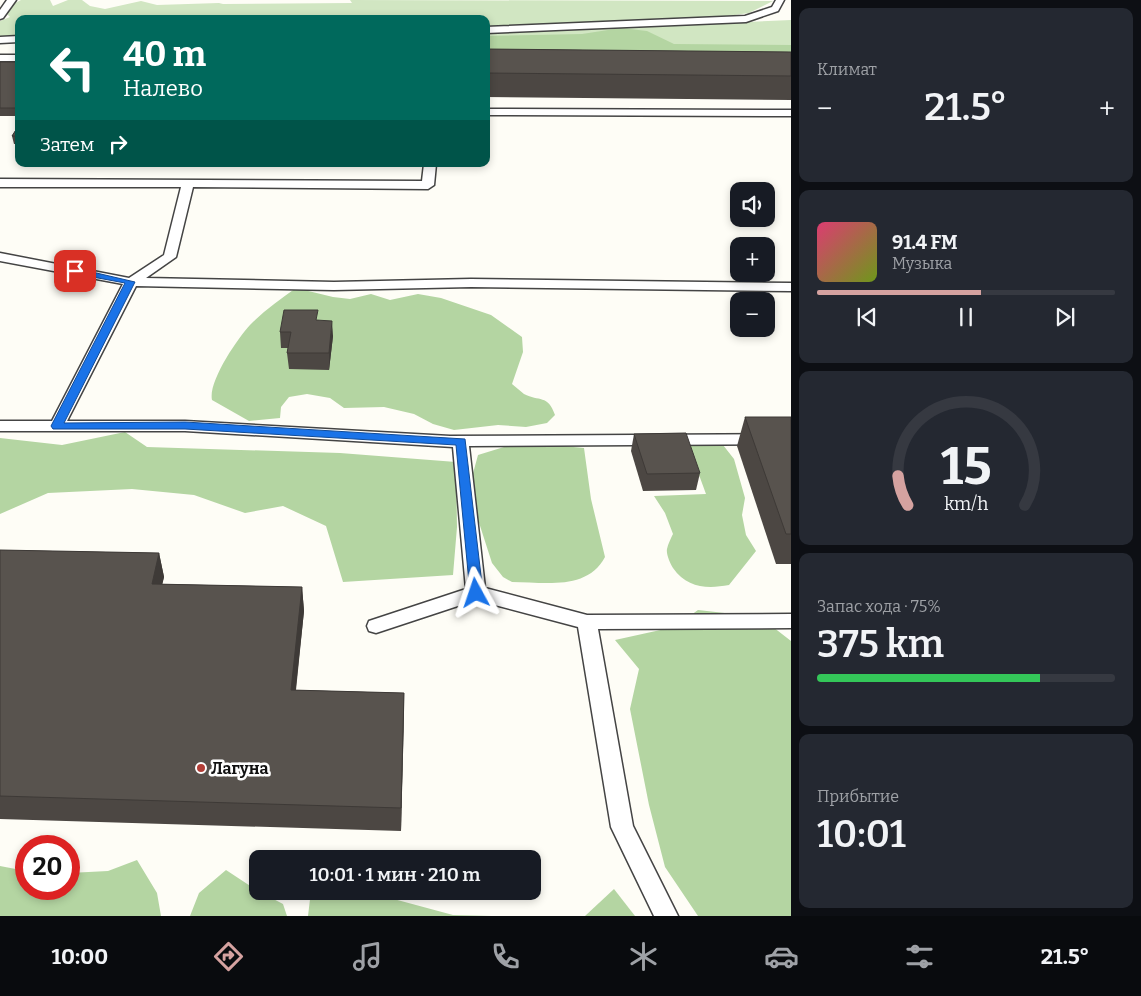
<!DOCTYPE html>
<html lang="ru">
<head>
<meta charset="utf-8">
<style>
  :root { --surface:#171b24; --page:#242831; --text:#f1f3f6; --muted:#9ea1a6; --line:#363941; --accent:#d5a2a0 }
  body { margin:0; font-family:Bitter,serif; background:var(--page); color:var(--text); height:100vh; display:flex; flex-direction:column; font-size:19px; white-space:nowrap }
  * { box-sizing:border-box; margin:0 }
  p { font-size:16px; color:var(--muted) }
  .icon { flex:none; width:28px; height:28px; fill:none; stroke:currentColor; stroke-width:2; stroke-linecap:round; stroke-linejoin:round }
  .map { position:relative; flex:1; overflow:hidden }
  .sheet { display:flex; flex-direction:column; gap:8px; padding:8px; background:#0d0f14; width:350px }
  .sheet>* { flex:none }
  .top-card { position:absolute; left:15px; top:15px; width:475px; height:152px; border-radius:10px; box-shadow:0 2px 8px #0003; background:#00695c; color:#fff; overflow:hidden }
  .controls { position:absolute; left:730px; top:182px; display:grid; gap:10px }
  .controls a { display:grid; place-items:center; width:45px; height:45px; border-radius:10px; background:var(--surface); box-shadow:0 2px 8px #0003; font-size:25px }
  .speed { position:absolute; left:15px; top:835px; display:flex; gap:10px; font-size:25px; font-weight:700; text-align:center }
  .speed>* { display:grid; place-content:center; width:65px; height:65px; border-radius:50%; background:var(--surface); box-shadow:0 2px 8px #0003; line-height:1 }
  .speed .limit { border:8px solid #d22; background:#fff; color:#111 }
  .pin { position:absolute; display:grid; place-items:center; width:42px; height:42px; color:#fff; margin:-21px; border-radius:10px; box-shadow:0 2px 8px #0006 }
  .me { position:absolute; width:55px; margin:-28px; rotate:355deg; stroke-linejoin:round; filter:drop-shadow(0 0 4px #0008) }
  .turn { display:flex; align-items:center; gap:18px; height:105px; padding:0 25px; font-size:22px }
  .turn .icon { width:65px; height:65px; stroke-width:2.5 }
  .turn b { display:block; font-size:35px; line-height:42px }
  .then { display:flex; align-items:center; height:48px; padding:0 25px; background:#0003; gap:10px; font-size:19px }
  .big { font-size:38px; font-weight:600; line-height:1.1 }
  .sheet .card { flex:1; display:flex; flex-direction:column; justify-content:center; gap:8px; min-width:0; padding:0 18px; border-radius:10px; background:var(--page) }
  .sheet .dial { align-items:center; gap:0 }
  .dial svg { height:130px; overflow:visible; fill:none; stroke:var(--line); stroke-width:7; stroke-linecap:round; text-anchor:middle }
  .dial text { fill:var(--text); stroke:none }
  .song { display:flex; align-items:center; gap:15px }
  .cover { width:60px; height:60px; border-radius:8px; background:linear-gradient(135deg,hsl(340 70% 55%),hsl(80 70% 35%)) }
  .played { height:5px; border-radius:2px; background:linear-gradient(90deg,var(--accent) 55%,var(--line) 55%) }
  .keys { display:flex; justify-content:space-around; direction:ltr }
  .heat { display:flex; justify-content:space-between; align-items:center; font-size:28px; direction:ltr }
  .charge { height:8px; border-radius:4px; background:linear-gradient(90deg,#34c759 75%,var(--line) 0) }
  .trip { position:absolute; left:249px; top:850px; width:292px; height:50px; border-radius:10px; background:var(--surface); box-shadow:0 2px 8px #0003; font-weight:600; line-height:50px; text-align:center }
  .menu { display:flex; height:80px; justify-content:space-around; align-items:center; background:#090b0e; color:var(--muted) }
  .menu .icon { width:35px; height:35px }
  .menu .on { color:var(--accent) }
  .menu b { font-size:22px; color:var(--text) }
  main { display:flex; flex:1; min-height:0 }
  .map>svg:first-child { display:block }
</style>
</head>
<body>
<main>
<div class="map">
<svg width="791" height="916" viewBox="0 0 791 916">
  <rect width="100%" height="100%" fill="#fefdf6"/>
  <!-- green -->
  <g fill="#d1e6c2">
    <path d="M21 0H50L53 6 68 0H82L90 6 105 9 141 1 157 5 219 3 223 4 352 3 350 0 773 1 749 13 712 18 486 28V19H19V36L0 37V21L10 17 5 12 9 6Z"/>
    <path d="M791 20V52H627L591 49 486 51V33Z"/>
  </g>
  <!-- forest -->
  <g fill="#b4d5a2">
    <path d="M621 28 647 31 674 44 791 45V52L486 51V36L582 34Z"/>
    <path d="M296 288 333 297 350 299 371 294 390 300 418 294 441 298 491 315 522 337 523 352 512 384C516 387 520 391 524 394 539 402 548 394 555 415L547 423 526 427 498 425 454 430 433 424 414 414 384 407 344 408 330 398 307 394 289 397 281 407 280 418 249 421 212 400C208 382 237 339 250 325 264 311 280 299 296 288Z"/>
    <path d="M125 432 147 447 340 453 456 462 457 527 453 575 343 582 326 526 283 506 245 513 194 495 132 489 48 493 0 514V438L62 445Z"/>
    <path d="M538 435H551L562 442 563 446 584 448 591 499 605 557C587 591 544 582 512 582L503 577 492 563 473 504 472 477 478 455 504 447 527 444Z"/>
    <path d="M705 439 723 445 734 459 745 498 742 515 746 535 756 551 729 585C707 589 687 588 673 568 670 563 666 554 667 549 668 544 671 538 673 534L665 513 654 496 706 494 688 445Z"/>
    <path d="M698 610 760 617 791 641V916H698L665 867 649 805 630 709 639 669 615 640 674 627Z"/>
    <path d="M137 860 157 893 161 916H0V866L26 871V889H69V873L108 871Z"/>
    <path d="M226 870 258 891 283 904 287 916H190L199 893Z"/>
    <path d="M614 889 635 916H585Z"/>
    <path d="M311 891H390V898L453 915 492 916H308Z"/>
  </g>
  <g fill="none" stroke-linecap="round" stroke-linejoin="round">
    <!-- service casing -->
    <g stroke="#444" stroke-width="3">
      <g id="service">
        <path d="M7 0H16L3 18 0 19V10Z"/>
        <path d="M776 0H784L778 11 746 22 486 33V27L745 16 772 7Z"/>
        <path d="M19 36V42L0 43V37Z"/>
        <rect x="0" y="55" width="19" height="6"/>
        <path d="M486 109 791 110V116L486 115Z"/>
        <path d="M424 164H436L434 185 428 189 193 187 176 257 146 278 334 282 471 279 791 283V291L471 287 334 290 136 286 67 421H185L450 436 791 434V444L469 446 485 588 587 615 791 614V628L598 629 633 826 678 916H654L611 827 578 627 476 600 376 633 369 631 367 626 369 621 466 589 453 447 185 431H0V421H52L123 284 0 261V253L129 278 164 255 181 187H0V179L422 181Z"/>
      </g>
    </g>
    <!-- service -->
    <use href="#service" fill="#fff" fill-rule="evenodd"/>
  </g>
  <!-- wall -->
  <g fill="#4c4743">
    <path d="M486 49 791 52V100L486 97Z"/>
    <rect x="0" y="62" width="19" height="54"/>
    <path d="M19 125V144H14L12 136Z"/>
    <path d="M318 320 333 336 329 370 289 369 287 353 288 348H281L280 332Z"/>
    <path d="M745 417H791V564H776L737 446Z"/>
    <path d="M634 434 700 473 696 490 643 491 631 451Z"/>
    <path d="M0 550 159 553 164 577 162 584 302 587 304 611 296 690 404 693 401 831 0 819Z"/>
  </g>
  <!-- shaded-wall -->
  <g fill="#3e3a37">
    <path d="M332 321 333 336 329 370V353Z"/>
    <path d="M159 553 164 577 157 608 152 584Z"/>
    <path d="M302 587 304 611 293 714 291 690Z"/>
    <path d="M404 693V717L401 831V808Z"/>
  </g>
  <!-- building -->
  <g fill="#58534e" stroke="#3e3a37">
    <path d="M486 49 791 52V76L486 73Z"/>
    <rect x="0" y="62" width="19" height="46"/>
    <path d="M19 125V136H12Z"/>
    <path d="M284 310H318L316 320 332 321 329 353H287L291 332H280Z"/>
    <path d="M745 417H791V534H786Z"/>
    <path d="M686 433 700 473 647 474 634 434Z"/>
    <path d="M0 550 159 553 152 584 302 587 291 690 404 693 401 808 0 796Z"/>
  </g>
  <!-- route -->
  <path fill="#1a73e8" stroke="#114b97" d="M75 268 135 282 64 423 185 422 465 439 483 593 481 596H472L470 593 456 445 185 429H53L51 426 125 283 71 273V269Z"/>
  <!-- markers -->
  <circle fill="#b23e37" stroke="#fff" stroke-width="2" cx="201" cy="768" r="5"/>
  <g text-anchor="middle" dominant-baseline="central" stroke-width="5" stroke-linejoin="round" paint-order="stroke">
    <!-- near-poi labels -->
    <g font-size="16" font-weight="bold" fill="#111" stroke="#fff" text-anchor="start">
      <text x="211" y="768">Лагуна</text>
    </g>
  </g>
</svg>
<div class="controls">
<a><svg class="icon" aria-label="sound" viewBox="0 0 24 24"><path d="M4 9h4l5-4v14l-5-4H4zM17 9q2 3 0 6"/></svg></a>
<a>+</a>
<a>−</a>
</div>
<div class="speed"><div class="limit">20</div></div>
<div class="pin" style="left:75px;top:271px;background:#d93025"><svg class="icon" aria-label="arrive" viewBox="0 0 24 24"><path d="M6 21V4h12l-3 4 3 4H6"/></svg></div>
<svg class="me" style="left:476px;top:593px" viewBox="-20 -20 40 40"><path d="M0-17L14 15 0 8-14 15z" fill="#1a73e8" stroke="#fff" stroke-width="4"/></svg>
<div class="trip">10:01 · 1 мин · 210 m</div>
<div class="top-card">
<div class="turn"><svg class="icon" aria-label="left" viewBox="0 0 24 24"><path d="M17 20v-9H6M10 6l-5 5 5 5"/></svg><div><b>40 m</b>Налево</div></div>
<div class="then">Затем<svg class="icon" aria-label="right" viewBox="0 0 24 24"><path d="M7 20v-9h11M14 6l5 5-5 5"/></svg></div>
</div>
</div>
<section class="sheet">
<div class="card"><p>Климат</p>
<div class="heat"><a>−</a><b class="big">21.5°</b><a>+</a></div>
</div>
<div class="card">
<div class="song"><i class="cover"></i><div><b>91.4 FM</b><p>Музыка</p></div></div>
<div class="played"></div>
<div class="keys"><svg class="icon" aria-label="previous" viewBox="0 0 24 24"><path d="M18 5L8 12l10 7zM5 5v14"/></svg><svg class="icon" aria-label="pause" viewBox="0 0 24 24"><path d="M8 5v14M16 5v14"/></svg><svg class="icon" aria-label="next" viewBox="0 0 24 24"><path d="M6 5l10 7-10 7zM19 5v14"/></svg></div>
</div>
<div class="card dial"><svg viewBox="0 0 100 80">
<path d="M14 69A42 42 0 1 1 86 69"/>
<path d="M14 69A42 42 0 0 1 8 51" stroke="#d5a2a0"/>
<text x="50" y="56" font-size="32" font-weight="700">15</text>
<text x="50" y="72" font-size="11">km/h</text>
</svg></div>
<div class="card"><p>Запас хода · 75%</p><b class="big">375 km</b><div class="charge"></div></div>
<div class="card"><p>Прибытие</p><b class="big">10:01</b></div>
</section>
</main>
<nav class="menu">
<b>10:00</b>
<svg class="icon on" aria-label="directions" viewBox="0 0 24 24"><path d="M12 3l9 9-9 9-9-9zM9 14v-3h6M13 9l2 2-2 2"/></svg>
<svg class="icon" aria-label="music" viewBox="0 0 24 24"><path d="M9 18V5l10-2v13"/><circle cx="6" cy="18" r="3"/><circle cx="16" cy="16" r="3"/></svg>
<svg class="icon" aria-label="phone" viewBox="0 0 24 24"><path d="M5 4h4l2 5-3 2q2 4 5 5l2-3 5 2v4C11 20 4 13 5 4z"/></svg>
<svg class="icon" aria-label="climate" viewBox="0 0 24 24"><path d="M12 3v18M4 7l16 10M4 17L20 7"/></svg>
<svg class="icon" aria-label="car" viewBox="0 0 24 24"><path d="M5 17H2v-5l4-1 3-4h7l3 4 3 1v5h-3M9 17h6M6 11h13"/><circle cx="7" cy="17" r="2"/><circle cx="17" cy="17" r="2"/></svg>
<svg class="icon" aria-label="filters" viewBox="0 0 24 24"><path d="M4 7h16M4 17h16"/><circle cx="9" cy="7" r="2"/><circle cx="15" cy="17" r="2"/></svg>
<b>21.5°</b>
</nav>
</body>
</html>
